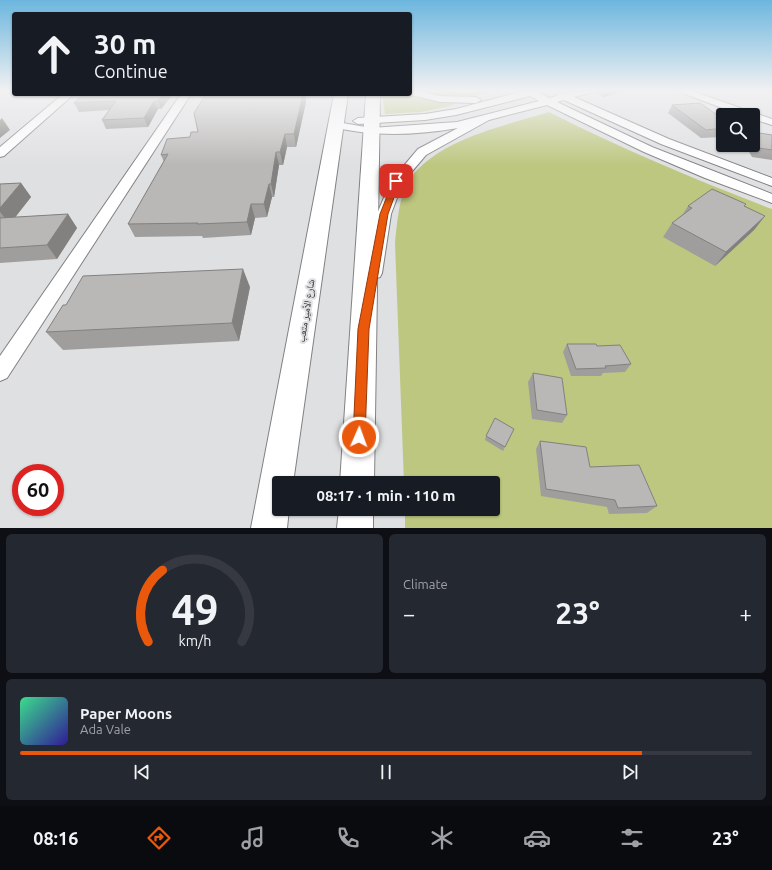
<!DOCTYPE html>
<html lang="en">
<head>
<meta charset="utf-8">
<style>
  :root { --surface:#171b24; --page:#242831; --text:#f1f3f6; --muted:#9ea1a6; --line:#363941; --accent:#ea580c }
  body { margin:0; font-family:Ubuntu,"Noto Naskh Arabic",sans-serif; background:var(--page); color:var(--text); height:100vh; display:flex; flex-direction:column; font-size:15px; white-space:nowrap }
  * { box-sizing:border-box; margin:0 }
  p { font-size:13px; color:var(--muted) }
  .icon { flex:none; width:22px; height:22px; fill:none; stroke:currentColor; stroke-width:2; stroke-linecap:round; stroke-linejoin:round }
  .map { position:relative; height:528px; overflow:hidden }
  .side { display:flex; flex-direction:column; gap:6px; padding:6px; background:#0d0f14; flex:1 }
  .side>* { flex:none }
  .hud { position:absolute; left:12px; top:12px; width:400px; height:84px; border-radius:4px; box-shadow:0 1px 3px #0004; background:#171b24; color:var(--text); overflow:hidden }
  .controls { position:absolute; left:716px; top:108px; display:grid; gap:8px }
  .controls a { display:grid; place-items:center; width:44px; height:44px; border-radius:4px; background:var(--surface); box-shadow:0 1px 3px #0004; font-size:20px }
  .speed { position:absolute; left:12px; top:464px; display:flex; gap:8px; font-size:20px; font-weight:700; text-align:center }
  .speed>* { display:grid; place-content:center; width:52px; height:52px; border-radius:50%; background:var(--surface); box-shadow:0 1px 3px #0004; line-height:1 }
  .speed .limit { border:6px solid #d22; background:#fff; color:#111 }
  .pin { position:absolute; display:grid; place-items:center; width:34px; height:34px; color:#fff; margin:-17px; border-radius:8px; box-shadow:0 2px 6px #0006 }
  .me { position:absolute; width:44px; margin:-22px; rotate:2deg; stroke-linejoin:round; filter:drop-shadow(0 0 3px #0008) }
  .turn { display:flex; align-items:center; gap:14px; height:84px; padding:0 16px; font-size:18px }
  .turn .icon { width:52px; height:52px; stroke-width:2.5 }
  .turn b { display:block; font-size:28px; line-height:34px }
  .big { font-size:30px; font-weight:700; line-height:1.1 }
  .side .tile { flex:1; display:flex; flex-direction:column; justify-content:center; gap:6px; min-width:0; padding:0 14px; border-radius:6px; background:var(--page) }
  .side .dial { align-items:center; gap:0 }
  .dial svg { height:104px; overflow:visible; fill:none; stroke:var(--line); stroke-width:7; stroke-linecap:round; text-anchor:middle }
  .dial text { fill:var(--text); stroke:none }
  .song { display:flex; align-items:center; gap:12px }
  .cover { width:48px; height:48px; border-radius:6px; background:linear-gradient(135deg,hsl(150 70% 55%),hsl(250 70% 35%)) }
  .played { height:4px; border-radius:2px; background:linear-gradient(90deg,var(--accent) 85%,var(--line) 85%) }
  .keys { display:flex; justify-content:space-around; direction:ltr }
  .heat { display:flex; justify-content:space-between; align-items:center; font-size:22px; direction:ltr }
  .side .tiles { flex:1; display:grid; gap:6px; grid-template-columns:1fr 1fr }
  .tile:last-child { grid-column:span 2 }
  .trip { position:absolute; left:272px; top:476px; width:228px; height:40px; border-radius:4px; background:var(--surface); box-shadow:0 1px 3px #0004; font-weight:700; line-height:40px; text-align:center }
  .tabs { display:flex; height:64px; justify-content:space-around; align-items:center; background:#090b0e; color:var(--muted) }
  .tabs .icon { width:28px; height:28px }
  .tabs .current { color:var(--accent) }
  .tabs b { font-size:18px; color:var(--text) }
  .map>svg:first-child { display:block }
</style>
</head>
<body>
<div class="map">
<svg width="772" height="528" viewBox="0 0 772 528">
  <rect width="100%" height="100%" fill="#dfe0e2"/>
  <!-- green -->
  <g fill="#bdc77f">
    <path d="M410 91H495L468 97 450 106 421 112 385 114 382 94H410Z"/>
    <path d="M549 112C622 149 696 180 772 209V528H405V509H493V483H404L395 243C397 225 399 195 409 180 437 139 504 126 549 112Z"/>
  </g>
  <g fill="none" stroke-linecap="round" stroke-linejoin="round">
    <!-- street casing -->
    <g stroke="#808183" stroke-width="2">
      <g id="street">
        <path d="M410 91H420L440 96 476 97 481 100 476 103 440 102 407 94H410Z"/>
        <path d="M523 91H542L540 93 549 98 557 96 558 93C561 92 564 93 568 93 576 92 583 91 592 91L590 93 574 97 669 139 772 178V186L661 144 564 100 557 102 652 147 772 194V203L705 178 644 152 547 105 489 120 426 155 403 182 391 214 382 273 380 277 374 279 368 277 366 273 377 214 391 181 418 149 458 128C418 135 373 137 333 127L332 125 333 123 337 122 371 128 457 122 539 101 530 96 456 115 425 120 358 124 353 121 358 118 425 114 456 109Z"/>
        <path d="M677 91H692L772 119V125L753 119V115H741Z"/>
        <path d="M63 94H74L4 156 0 157V147Z"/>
        <path d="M181 94H191L7 378 0 381V356Z"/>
      </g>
    </g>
    <!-- primary casing -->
    <g stroke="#808183" stroke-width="2">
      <g id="primary">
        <path d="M334 94H348L293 483H279V509H289L287 528H251Z"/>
        <path d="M366 94H380L374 483H340Z"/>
        <path d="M339 509H373V528H337Z"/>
      </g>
    </g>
    <!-- street -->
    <use href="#street" fill="#fff" fill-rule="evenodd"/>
    <!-- primary -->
    <use href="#primary" fill="#fff" fill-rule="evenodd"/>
  </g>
  <!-- wall -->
  <g fill="#a09e9d">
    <path d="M593 91H623L604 97Z"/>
    <path d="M173 94 161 109H158L148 127 106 129 102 120 109 110 79 112 74 103Z"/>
    <path d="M206 94H305L306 102 296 147H287L283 165H279L274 197H272L267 217 255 218 251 235 203 238 202 236 135 237 128 224 164 162 161 155 198 132Z"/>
    <path d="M672 105 723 119V137L701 138 668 113Z"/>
    <path d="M753 132 772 135V160L752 157 745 145H753Z"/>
    <path d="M21 183 31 197 15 217 68 214 77 228 57 259 0 263V184Z"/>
    <path d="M746 204 744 207 765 216 754 230 715 266 663 237 672 223 683 214 688 206Z"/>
    <path d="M250 287 239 341 63 350 46 332Z"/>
    <path d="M567 344 597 346 631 364 625 372 603 373 601 376H571L563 352Z"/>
    <path d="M533 373 567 415 562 423 532 419 528 382Z"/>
    <path d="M514 429 503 451 485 440 486 436Z"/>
    <path d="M540 441 590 467 657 506 647 513 609 514 607 507 541 496 536 449Z"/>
  </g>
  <!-- shaded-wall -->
  <g fill="#82817f">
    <path d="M606 91H623L604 97Z"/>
    <path d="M163 94H173L161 109 158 101Z"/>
    <path d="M303 94H305L306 102 296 147 294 134Z"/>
    <path d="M154 101 158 109 148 127 144 118Z"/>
    <path d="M2 118 10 130 0 138V120Z"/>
    <path d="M285 134 287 147 283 165 280 152Z"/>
    <path d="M276 152 279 165 274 197 271 184Z"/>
    <path d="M21 183 31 197 10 224 0 212V208Z"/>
    <path d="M269 184 272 197 267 217 264 204Z"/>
    <path d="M251 204 255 218 251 235 247 222Z"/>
    <path d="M68 214 77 228 57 259 47 245Z"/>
    <path d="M765 216 754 230 715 266 726 252Z"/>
    <path d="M243 269 250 287 239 341 232 323Z"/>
  </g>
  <!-- building -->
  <g fill="#bab8b6" stroke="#82817f">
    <path d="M83 94H163L158 101H154L144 118 102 120 116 101 74 103Z"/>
    <path d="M206 94H303L294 134H285L280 152H276L271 184H269L264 204H251L247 222 197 224 198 223 128 224 168 154 161 155 167 139 190 137 191 132H198L194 113Z"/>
    <path d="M700 103 723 119V128L706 130 672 105Z"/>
    <path d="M753 132 772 135V150L759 148 753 139Z"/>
    <path d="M21 183 0 208V184Z"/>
    <path d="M712 189 746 204 744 206 765 216 726 252 672 223 692 208 688 206Z"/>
    <path d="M68 214 47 245 0 248V218Z"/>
    <path d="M243 269 232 323 46 332 63 305H66L83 276Z"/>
    <path d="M567 344H596L597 346 620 345 631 364 605 366 606 368 576 369Z"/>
    <path d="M533 373 562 378 567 415 537 410Z"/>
    <path d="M495 418 514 429 505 447 486 436Z"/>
    <path d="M540 441 586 447 590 467 639 465 657 506 618 508 615 500 546 489Z"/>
  </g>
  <!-- sky -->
  <linearGradient id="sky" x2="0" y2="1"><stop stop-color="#6cb6de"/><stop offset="0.55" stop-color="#f1f1f2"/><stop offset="1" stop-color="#f1f1f2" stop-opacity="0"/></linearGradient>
  <rect width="772" height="165" fill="url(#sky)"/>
  <!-- route -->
  <path fill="#ea580c" stroke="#983908" d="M396 179 400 181 388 214 369 329 365 437 364 441 359 443 354 441 353 437 358 329 380 214 393 181Z"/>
  <g text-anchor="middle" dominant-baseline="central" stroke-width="4" stroke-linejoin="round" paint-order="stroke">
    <!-- street labels -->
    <g font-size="10" fill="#2e2e2f" stroke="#dfe0e2">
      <text transform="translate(306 311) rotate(-81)">شارع الأمير متعب</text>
    </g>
  </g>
</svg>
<div class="controls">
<a><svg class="icon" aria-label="search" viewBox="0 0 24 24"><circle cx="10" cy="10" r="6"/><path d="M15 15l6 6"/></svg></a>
</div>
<div class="speed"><div class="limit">60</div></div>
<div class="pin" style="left:396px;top:181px;background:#d93025"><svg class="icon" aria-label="arrive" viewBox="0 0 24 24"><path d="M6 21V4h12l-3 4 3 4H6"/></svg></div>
<svg class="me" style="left:359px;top:437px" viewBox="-20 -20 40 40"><circle r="17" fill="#ea580c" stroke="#fff" stroke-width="3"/><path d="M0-11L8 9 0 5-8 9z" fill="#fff"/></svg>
<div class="trip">08:17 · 1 min · 110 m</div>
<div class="hud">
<div class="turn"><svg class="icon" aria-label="ahead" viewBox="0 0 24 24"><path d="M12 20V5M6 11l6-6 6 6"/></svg><div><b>30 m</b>Continue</div></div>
</div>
</div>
<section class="side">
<div class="tiles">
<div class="tile dial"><svg viewBox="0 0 100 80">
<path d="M14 69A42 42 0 1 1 86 69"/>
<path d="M14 69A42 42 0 0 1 25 14" stroke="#ea580c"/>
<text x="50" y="56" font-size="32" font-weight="700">49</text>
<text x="50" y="72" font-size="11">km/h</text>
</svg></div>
<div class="tile"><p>Climate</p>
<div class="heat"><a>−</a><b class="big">23°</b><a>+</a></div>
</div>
<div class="tile">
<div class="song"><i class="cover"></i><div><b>Paper Moons</b><p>Ada Vale</p></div></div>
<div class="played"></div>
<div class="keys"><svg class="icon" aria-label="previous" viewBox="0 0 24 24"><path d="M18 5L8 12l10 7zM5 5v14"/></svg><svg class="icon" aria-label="pause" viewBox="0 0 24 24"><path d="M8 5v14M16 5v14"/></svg><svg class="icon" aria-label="next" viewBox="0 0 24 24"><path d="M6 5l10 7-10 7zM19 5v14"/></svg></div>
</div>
</div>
</section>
<nav class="tabs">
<b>08:16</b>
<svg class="icon current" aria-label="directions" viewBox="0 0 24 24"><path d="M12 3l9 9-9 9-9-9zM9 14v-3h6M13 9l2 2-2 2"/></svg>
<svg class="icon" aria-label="music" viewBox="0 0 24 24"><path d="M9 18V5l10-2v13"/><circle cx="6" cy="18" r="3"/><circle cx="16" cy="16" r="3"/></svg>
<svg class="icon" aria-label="phone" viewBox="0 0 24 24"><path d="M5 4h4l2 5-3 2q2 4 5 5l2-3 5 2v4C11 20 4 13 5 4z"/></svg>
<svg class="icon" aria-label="climate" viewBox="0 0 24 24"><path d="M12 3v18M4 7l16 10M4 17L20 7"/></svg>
<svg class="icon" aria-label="car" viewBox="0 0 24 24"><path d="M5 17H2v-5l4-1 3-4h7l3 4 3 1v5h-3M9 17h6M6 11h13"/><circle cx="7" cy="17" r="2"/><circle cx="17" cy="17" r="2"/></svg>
<svg class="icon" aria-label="filters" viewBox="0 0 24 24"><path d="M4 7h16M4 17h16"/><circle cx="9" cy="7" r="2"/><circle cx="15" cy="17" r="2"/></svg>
<b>23°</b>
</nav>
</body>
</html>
